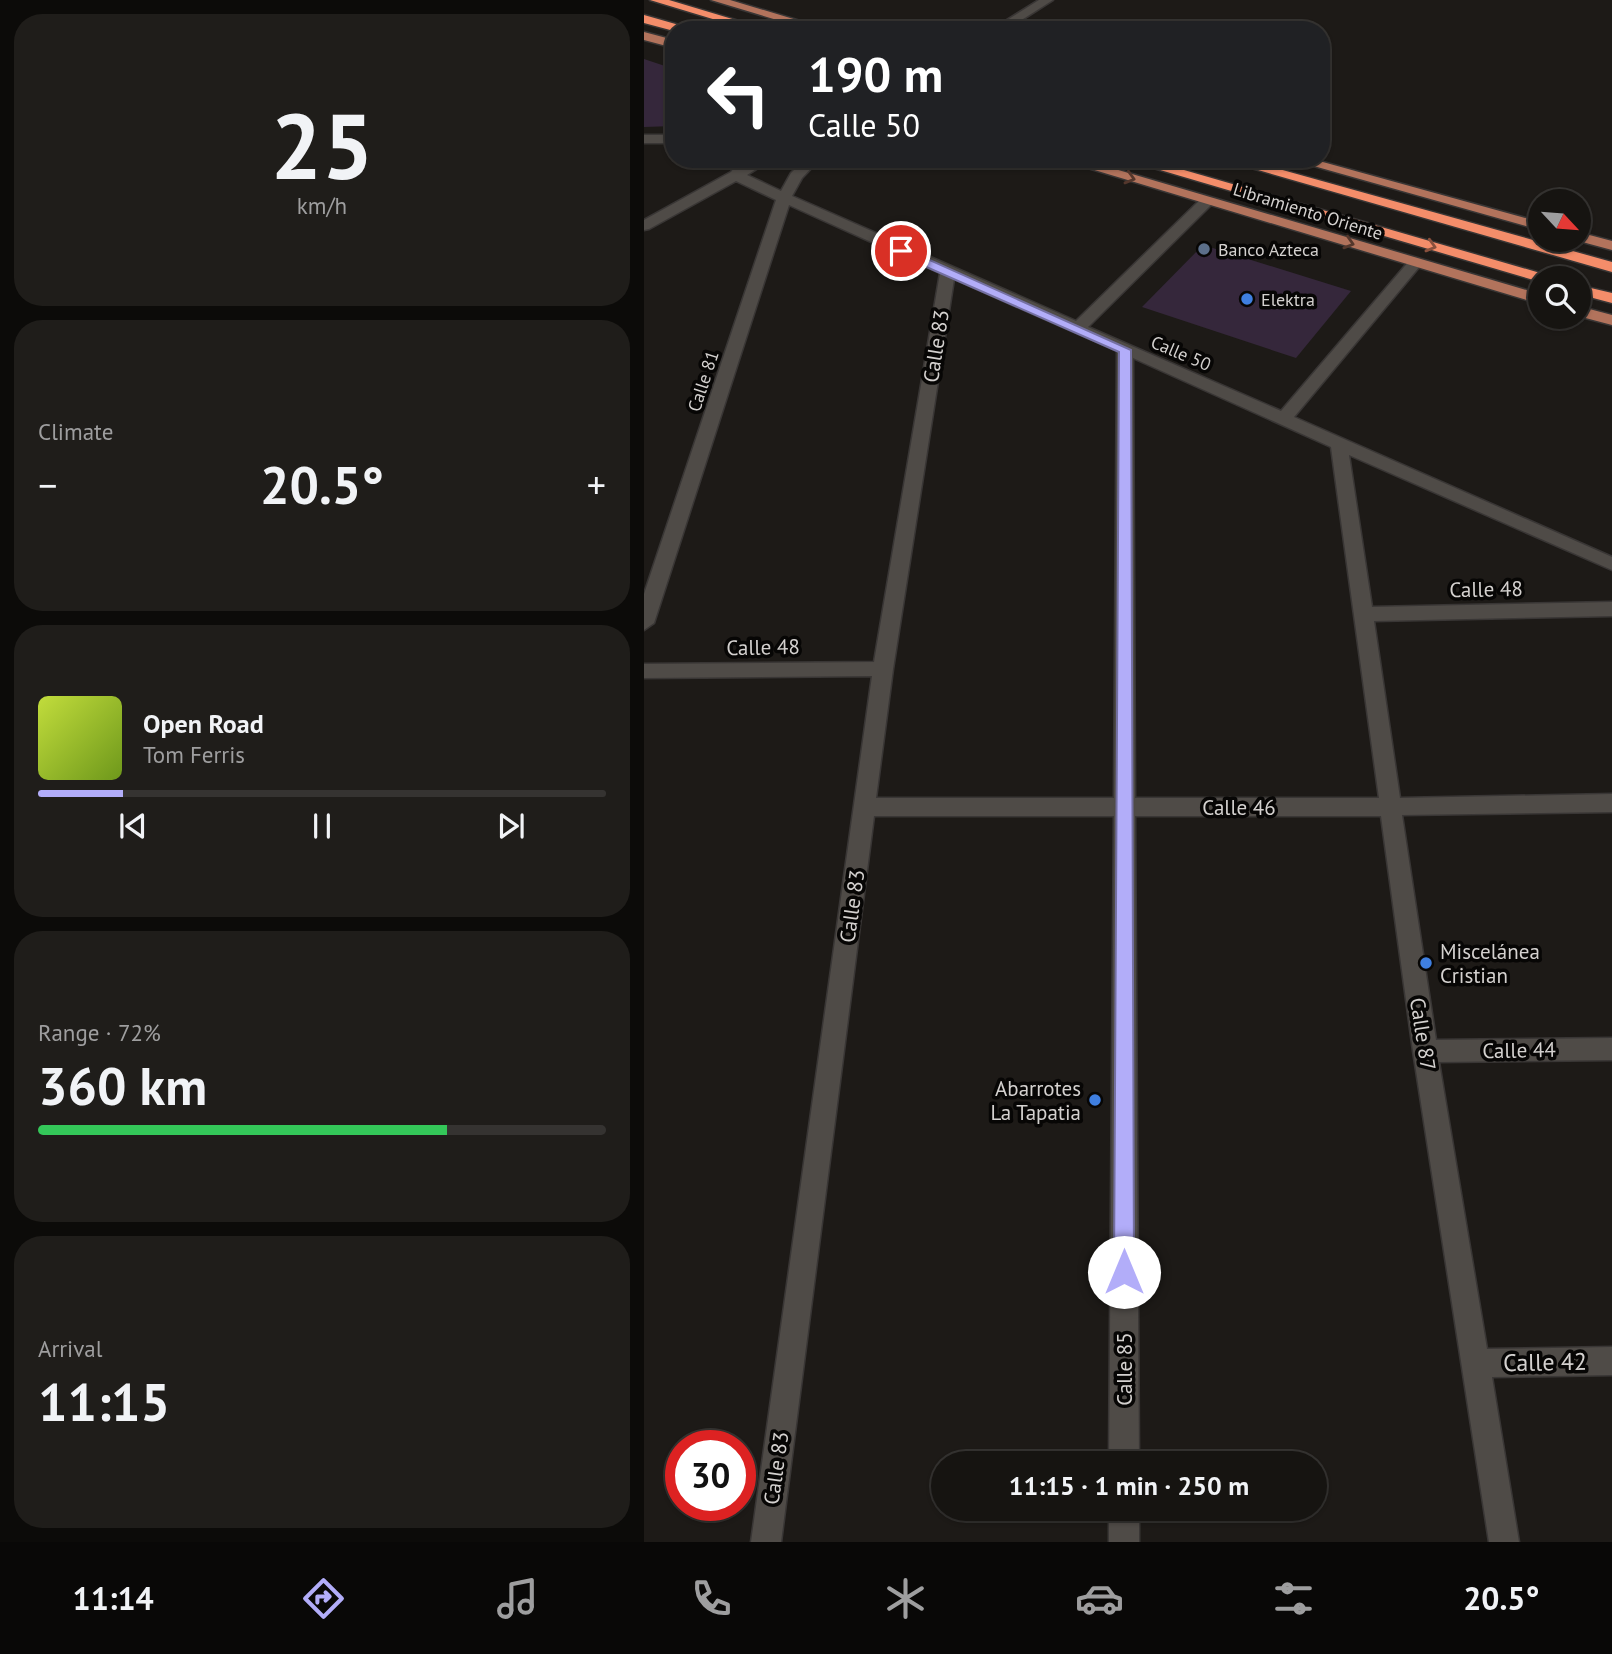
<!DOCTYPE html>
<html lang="en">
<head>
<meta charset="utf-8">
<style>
  :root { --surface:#161411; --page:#1f1d1a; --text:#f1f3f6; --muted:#9e9e9f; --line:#353331; --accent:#b2adf9 }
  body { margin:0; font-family:"PT Sans",sans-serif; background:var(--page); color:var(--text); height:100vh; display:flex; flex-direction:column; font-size:26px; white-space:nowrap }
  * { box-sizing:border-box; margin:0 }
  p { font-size:23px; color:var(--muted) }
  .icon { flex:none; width:38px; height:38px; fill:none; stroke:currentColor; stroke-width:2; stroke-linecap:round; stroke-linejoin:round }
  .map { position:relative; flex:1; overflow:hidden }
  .drawer { display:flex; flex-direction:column; gap:14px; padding:14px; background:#0c0b09; width:644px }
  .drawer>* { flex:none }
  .banner { position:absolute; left:21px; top:21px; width:665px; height:147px; border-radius:28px; box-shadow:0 2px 5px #0004,0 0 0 2px var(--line); background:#202124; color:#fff; overflow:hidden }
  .needle { width:46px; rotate:116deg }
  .fabs { position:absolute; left:884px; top:189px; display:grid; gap:14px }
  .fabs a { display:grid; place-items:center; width:63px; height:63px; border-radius:50%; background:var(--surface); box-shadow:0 2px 5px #0004,0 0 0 2px var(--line); font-size:35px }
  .speed { position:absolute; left:21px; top:1430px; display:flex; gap:14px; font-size:35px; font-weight:700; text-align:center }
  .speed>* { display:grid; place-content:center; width:91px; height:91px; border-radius:50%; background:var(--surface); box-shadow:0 2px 5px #0004,0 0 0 2px var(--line); line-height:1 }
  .speed .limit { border:10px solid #d22; background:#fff; color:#111 }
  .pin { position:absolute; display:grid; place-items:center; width:60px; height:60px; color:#fff; margin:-30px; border:4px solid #fff; border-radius:50%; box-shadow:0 2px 7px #0007 }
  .me { position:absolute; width:77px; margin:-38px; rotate:0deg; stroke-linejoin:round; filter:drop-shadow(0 0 5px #0008) }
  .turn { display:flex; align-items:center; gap:24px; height:147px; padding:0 28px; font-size:32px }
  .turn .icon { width:91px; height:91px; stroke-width:2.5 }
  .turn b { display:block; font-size:49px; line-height:60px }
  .big { font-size:52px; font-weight:700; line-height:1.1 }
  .drawer .tile { flex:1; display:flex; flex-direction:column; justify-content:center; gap:10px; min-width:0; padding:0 24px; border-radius:28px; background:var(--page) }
  .drawer .dial { align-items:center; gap:0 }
  .dial b { font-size:91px; line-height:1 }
  .song { display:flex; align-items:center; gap:21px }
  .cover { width:84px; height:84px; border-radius:10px; background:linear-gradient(135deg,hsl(70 70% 55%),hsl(80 70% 35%)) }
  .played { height:7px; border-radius:4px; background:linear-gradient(90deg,var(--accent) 15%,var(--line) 15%) }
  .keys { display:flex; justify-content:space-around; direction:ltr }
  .heat { display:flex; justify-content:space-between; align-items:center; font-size:38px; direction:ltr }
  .charge { height:10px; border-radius:5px; background:linear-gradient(90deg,#34c759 72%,var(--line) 0) }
  .trip { position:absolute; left:287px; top:1451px; width:396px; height:70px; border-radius:35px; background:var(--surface); box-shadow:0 2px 5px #0004,0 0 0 2px var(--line); font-weight:700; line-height:70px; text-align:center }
  .dock { display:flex; height:112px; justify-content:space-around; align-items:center; background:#090807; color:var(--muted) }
  .dock .icon { width:49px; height:49px }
  .dock .current { color:var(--accent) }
  .dock b { font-size:32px; color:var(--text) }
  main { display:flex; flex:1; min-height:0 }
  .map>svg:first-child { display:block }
</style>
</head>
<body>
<main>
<section class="drawer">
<div class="tile dial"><b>25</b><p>km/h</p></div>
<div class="tile"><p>Climate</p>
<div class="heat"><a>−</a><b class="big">20.5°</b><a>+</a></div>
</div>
<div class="tile">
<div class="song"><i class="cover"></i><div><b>Open Road</b><p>Tom Ferris</p></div></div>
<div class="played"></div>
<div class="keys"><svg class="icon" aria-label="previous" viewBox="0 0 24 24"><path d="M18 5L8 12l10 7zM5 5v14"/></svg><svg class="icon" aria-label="pause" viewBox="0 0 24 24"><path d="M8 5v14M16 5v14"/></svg><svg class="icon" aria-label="next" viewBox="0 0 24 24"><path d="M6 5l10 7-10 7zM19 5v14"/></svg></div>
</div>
<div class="tile"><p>Range · 72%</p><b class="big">360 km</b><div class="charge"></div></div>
<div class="tile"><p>Arrival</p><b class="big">11:15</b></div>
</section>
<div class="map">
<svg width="968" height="1542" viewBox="0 0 968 1542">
  <rect width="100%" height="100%" fill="#1d1a17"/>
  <!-- building -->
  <g fill="#35273b">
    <path d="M0 59 30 69V126L0 127Z"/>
    <path d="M559 245 707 291 652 358 498 307Z"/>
  </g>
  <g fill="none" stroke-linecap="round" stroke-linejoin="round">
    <!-- minor casing -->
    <g stroke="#393635" stroke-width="3">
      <g id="minor">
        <path d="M395 0H409L362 30H347Z"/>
        <rect x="0" y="135" width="30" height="8"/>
        <path d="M96 159H128L103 175 137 191 147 173 161 159H176L158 178 148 196 432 321 558 198H568V204L444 327 637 411 766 260H776V266L650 417 968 557V570L705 455 728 607 968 602V616L730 621 756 798 968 794V812L758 815 792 1040 968 1038V1060L795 1062 843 1349 968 1347V1375L848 1377 875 1542H845L769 1051 737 816H491L495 1463H465L470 816H230L137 1542H107L228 676 0 678V664L230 662 296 273 145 205 10 623 0 630V594L132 200 92 181 5 229 0 230V220L87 172ZM310 279 473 351 470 798H232L249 669ZM489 358 687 447 735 798H491Z"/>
        <rect x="465" y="1508" width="30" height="34"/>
      </g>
    </g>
    <!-- major casing -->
    <g stroke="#393635" stroke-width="3">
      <g id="major">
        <path d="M67 0H86L186 30H166Z"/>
        <path d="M0 32 30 40V48L0 40Z"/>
        <path d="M414 159H437L896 294V304Z"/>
        <path d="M645 159H668L896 222V230Z"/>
        <path d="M934 232 968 241V250L931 240H934Z"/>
        <path d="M934 306 968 315V325L934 316Z"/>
      </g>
    </g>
    <!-- highway casing -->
    <g stroke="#393635" stroke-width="3">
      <g id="highway">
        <path d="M6 0H25L125 30H105Z"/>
        <path d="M0 15 42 27 44 30 30 31 0 23Z"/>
        <path d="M479 159H502L903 275 906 278 893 281Z"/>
        <path d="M576 159H599L968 262V272Z"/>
        <path d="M934 285 968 293V303L934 294Z"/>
      </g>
    </g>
    <!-- minor -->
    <use href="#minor" fill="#4f4b47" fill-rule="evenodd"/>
    <!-- major -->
    <use href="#major" fill="#b2735c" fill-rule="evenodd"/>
    <!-- highway -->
    <use href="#highway" fill="#f48d6a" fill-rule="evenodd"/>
  </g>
  <!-- one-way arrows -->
  <defs><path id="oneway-chevron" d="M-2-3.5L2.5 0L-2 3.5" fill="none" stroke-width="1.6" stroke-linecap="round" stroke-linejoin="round" transform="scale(1.75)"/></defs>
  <g stroke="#54372c">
    <use href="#oneway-chevron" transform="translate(486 178) rotate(16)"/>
    <use href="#oneway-chevron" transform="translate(705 243) rotate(17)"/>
  </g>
  <use stroke="#89503d" href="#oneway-chevron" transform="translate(787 246) rotate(16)"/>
  <!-- route -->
  <path fill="#b2adf9" stroke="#7470a2" stroke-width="2" d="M253 249H261L487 350 490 1272 487 1279 480 1282 473 1279 470 1272 475 352 253 254Z"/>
  <!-- markers -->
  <circle fill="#5c6f8a" stroke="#070605" stroke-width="2.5" cx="560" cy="249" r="7"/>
  <g fill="#3f7fe0" stroke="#070605" stroke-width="2.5">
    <circle cx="603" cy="299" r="7"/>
    <circle cx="782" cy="963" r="7"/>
    <circle cx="451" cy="1100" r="7"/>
  </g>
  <g text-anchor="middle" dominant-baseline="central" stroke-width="7" stroke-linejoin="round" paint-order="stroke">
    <!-- far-street labels -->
    <g font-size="18" fill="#d4d1cf" stroke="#070605">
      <text transform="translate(664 211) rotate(17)">Libramiento Oriente</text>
      <text transform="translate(537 353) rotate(23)">Calle 50</text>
      <text transform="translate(59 381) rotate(-72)">Calle 81</text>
    </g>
    <!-- far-poi labels -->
    <g font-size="18" fill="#d4d1cf" stroke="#070605" text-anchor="start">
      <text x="574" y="249">Banco Azteca</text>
      <text x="617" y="299">Elektra</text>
    </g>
    <!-- street labels -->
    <g font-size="21" fill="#d4d1cf" stroke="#070605">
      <text transform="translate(292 346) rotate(-81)">Calle 83</text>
      <text transform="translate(842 589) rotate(-1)">Calle 48</text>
      <text transform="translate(119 647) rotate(-1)">Calle 48</text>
      <text x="595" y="807">Calle 46</text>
      <text transform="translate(208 906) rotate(-82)">Calle 83</text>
      <text transform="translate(779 1034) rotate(81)">Calle 87</text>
      <text transform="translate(875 1050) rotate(-1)">Calle 44</text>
      <text transform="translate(480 1369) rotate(-90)">Calle 85</text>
      <text transform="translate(132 1468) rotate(-82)">Calle 83</text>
    </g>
    <!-- poi labels -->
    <g font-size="21" fill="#d4d1cf" stroke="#070605" text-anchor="start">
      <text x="796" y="951">Miscelánea<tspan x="796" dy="24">Cristian</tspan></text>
      <text x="437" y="1088" text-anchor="end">Abarrotes<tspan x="437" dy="24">La Tapatia</tspan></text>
    </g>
    <!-- near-street labels -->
    <g font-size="24" fill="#d4d1cf" stroke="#070605">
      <text transform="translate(901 1362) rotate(-1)">Calle 42</text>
    </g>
  </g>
</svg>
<div class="fabs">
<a><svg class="needle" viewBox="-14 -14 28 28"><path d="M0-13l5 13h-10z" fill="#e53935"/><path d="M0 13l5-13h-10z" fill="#9e9e9f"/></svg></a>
<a><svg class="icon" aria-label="search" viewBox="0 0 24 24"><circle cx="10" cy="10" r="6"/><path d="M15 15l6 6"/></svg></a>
</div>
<div class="speed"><div class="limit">30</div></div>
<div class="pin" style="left:257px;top:251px;background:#d93025"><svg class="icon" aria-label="arrive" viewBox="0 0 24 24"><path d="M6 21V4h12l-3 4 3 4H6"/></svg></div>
<svg class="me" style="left:480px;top:1272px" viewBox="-20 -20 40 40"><circle r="19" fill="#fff"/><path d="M0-13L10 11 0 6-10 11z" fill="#b2adf9"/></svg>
<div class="trip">11:15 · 1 min · 250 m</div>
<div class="banner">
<div class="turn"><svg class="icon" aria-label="left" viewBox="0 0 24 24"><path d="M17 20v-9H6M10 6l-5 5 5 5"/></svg><div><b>190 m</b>Calle 50</div></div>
</div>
</div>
</main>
<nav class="dock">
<b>11:14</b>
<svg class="icon current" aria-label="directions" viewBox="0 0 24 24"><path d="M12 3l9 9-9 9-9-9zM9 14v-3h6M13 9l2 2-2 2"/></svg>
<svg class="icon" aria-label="music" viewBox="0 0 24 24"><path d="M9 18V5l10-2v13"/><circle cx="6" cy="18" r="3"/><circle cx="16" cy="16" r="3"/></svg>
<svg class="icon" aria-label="phone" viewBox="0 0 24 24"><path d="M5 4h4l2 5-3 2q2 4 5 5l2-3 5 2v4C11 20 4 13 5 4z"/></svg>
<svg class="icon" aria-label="climate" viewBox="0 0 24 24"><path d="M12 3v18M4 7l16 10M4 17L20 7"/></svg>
<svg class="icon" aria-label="car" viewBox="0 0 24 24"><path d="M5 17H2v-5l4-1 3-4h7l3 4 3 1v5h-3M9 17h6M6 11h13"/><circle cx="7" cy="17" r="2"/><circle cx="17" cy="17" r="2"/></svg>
<svg class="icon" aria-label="filters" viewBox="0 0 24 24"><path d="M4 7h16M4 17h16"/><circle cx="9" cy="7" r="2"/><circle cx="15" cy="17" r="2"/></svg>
<b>20.5°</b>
</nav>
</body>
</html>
